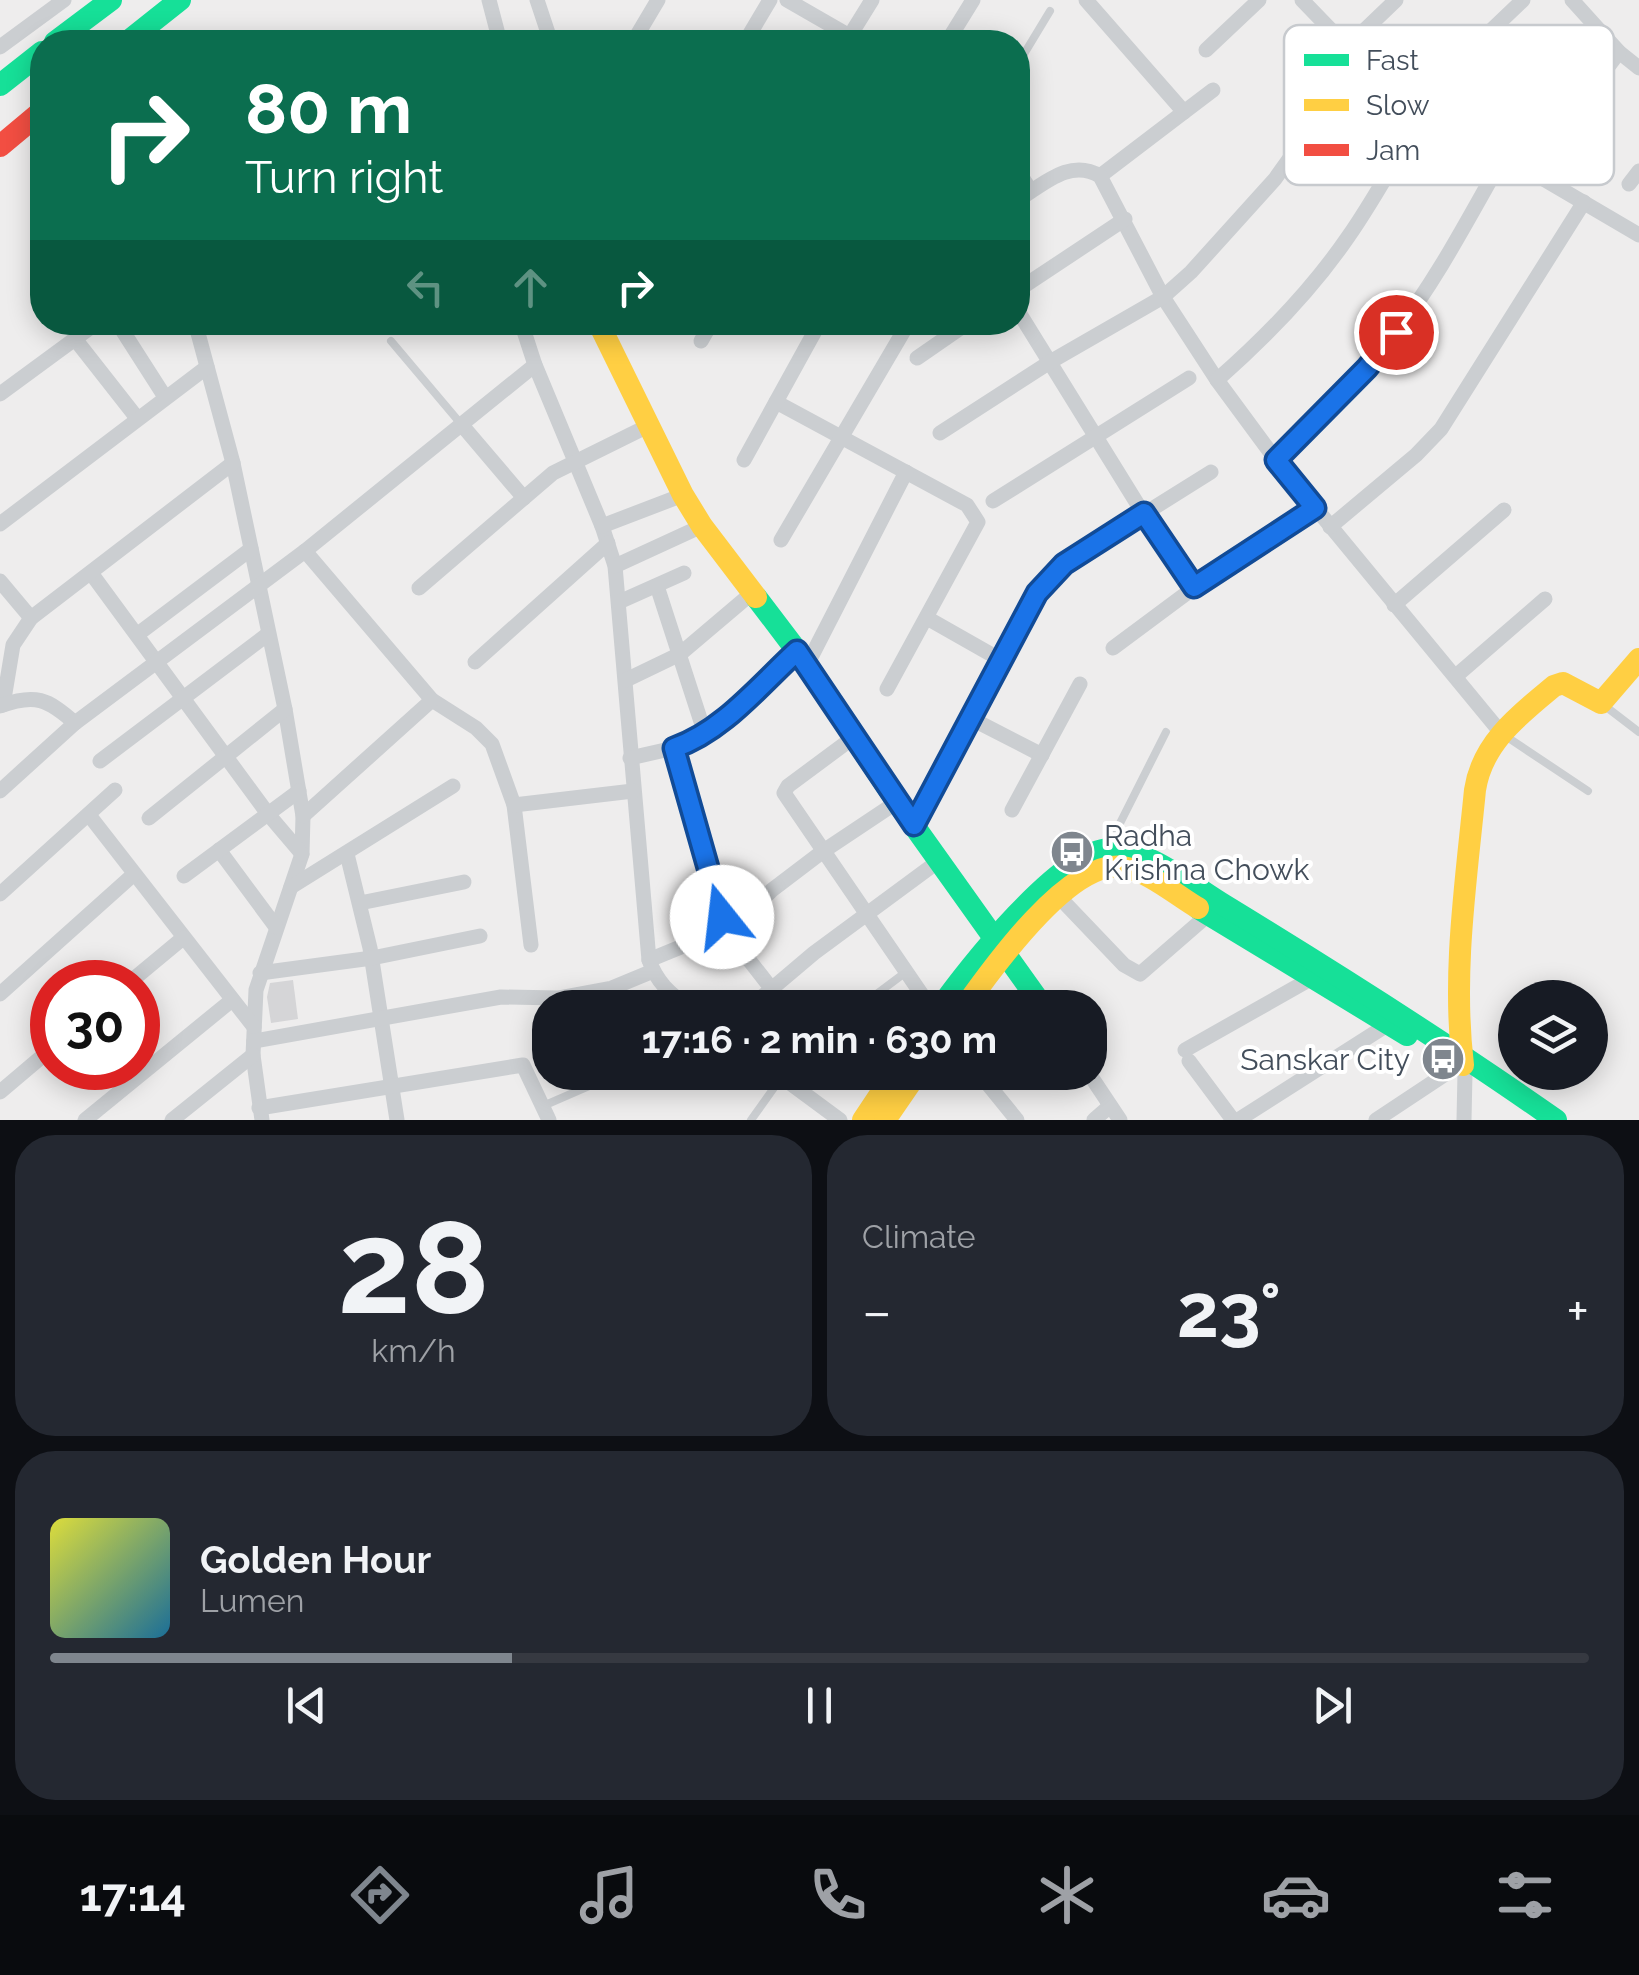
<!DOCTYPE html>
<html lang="en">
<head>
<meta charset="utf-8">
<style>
  :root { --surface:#171b24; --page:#242831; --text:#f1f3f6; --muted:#9ea1a6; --line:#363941; --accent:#7f868e }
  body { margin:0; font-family:Raleway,sans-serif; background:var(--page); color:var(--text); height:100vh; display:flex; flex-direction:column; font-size:38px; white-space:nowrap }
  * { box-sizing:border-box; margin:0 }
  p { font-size:32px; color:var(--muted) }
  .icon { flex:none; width:55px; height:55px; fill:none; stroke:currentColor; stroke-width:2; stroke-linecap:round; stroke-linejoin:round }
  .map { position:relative; height:1120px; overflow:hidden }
  .panel { display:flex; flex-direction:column; gap:15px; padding:15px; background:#0d0f14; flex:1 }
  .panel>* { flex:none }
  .guide { position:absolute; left:30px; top:30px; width:1000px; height:305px; border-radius:40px; box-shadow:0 5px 25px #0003; background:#0b6e4f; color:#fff; overflow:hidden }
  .fabs { position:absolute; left:1498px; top:980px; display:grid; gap:20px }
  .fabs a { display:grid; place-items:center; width:110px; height:110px; border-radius:50%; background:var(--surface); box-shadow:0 5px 25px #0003; font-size:50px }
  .speed { position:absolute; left:30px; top:960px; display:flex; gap:20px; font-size:50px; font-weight:700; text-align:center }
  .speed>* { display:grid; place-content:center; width:130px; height:130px; border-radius:50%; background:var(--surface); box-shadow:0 5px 25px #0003; line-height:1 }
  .speed .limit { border:15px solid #d22; background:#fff; color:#111 }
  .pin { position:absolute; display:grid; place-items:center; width:85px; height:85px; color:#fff; margin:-42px; border:5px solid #fff; border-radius:50%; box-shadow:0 2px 10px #0007 }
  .me { position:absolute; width:110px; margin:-55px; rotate:344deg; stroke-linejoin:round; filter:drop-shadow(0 0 8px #0008) }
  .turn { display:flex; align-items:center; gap:35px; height:210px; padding:0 50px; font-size:45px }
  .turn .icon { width:130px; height:130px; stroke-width:2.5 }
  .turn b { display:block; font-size:70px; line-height:85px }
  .lanes { display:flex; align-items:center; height:95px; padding:0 50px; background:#0003; justify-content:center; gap:50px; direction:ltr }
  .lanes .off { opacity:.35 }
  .big { font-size:75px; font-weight:700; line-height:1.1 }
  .panel .widget { flex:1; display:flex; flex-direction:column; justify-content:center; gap:15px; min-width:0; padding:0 35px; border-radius:40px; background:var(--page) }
  .panel .dial { align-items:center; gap:0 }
  .dial b { font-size:130px; line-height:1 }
  .song { display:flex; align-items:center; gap:30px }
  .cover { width:120px; height:120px; border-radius:15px; background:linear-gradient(135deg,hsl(60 70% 55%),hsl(200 70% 35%)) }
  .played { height:10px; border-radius:5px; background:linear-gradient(90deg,var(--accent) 30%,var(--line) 30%) }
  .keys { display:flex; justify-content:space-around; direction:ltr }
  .heat { display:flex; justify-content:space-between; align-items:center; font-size:55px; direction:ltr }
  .panel .tiles { flex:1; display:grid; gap:15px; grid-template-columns:1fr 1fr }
  .widget:last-child { grid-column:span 2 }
  .trip { position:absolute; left:532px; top:990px; width:575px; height:100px; border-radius:40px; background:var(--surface); box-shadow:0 5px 25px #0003; font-weight:700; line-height:100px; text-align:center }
  .tab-bar { display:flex; height:160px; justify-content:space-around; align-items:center; background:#090b0e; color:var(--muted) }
  .tab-bar .icon { width:70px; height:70px }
  .tab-bar .active { color:var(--accent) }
  .tab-bar b { font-size:45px; color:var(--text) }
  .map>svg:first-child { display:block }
</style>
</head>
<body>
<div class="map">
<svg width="1639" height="1120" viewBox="0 0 1639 1120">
  <rect width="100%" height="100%" fill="#eeeded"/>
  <!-- building -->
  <path fill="#d5d5d7" d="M293 980 298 1019 271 1023 267 997 270 983Z"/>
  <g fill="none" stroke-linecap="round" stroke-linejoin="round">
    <!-- lane -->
    <g stroke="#cbced1" stroke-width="8">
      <path d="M1018 64 1050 11"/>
      <path d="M391 341 461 424"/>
      <path d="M1605 706 1639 732"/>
      <path d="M1504 735 1588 791"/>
      <path d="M1109 845 1166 732"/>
      <path d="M858 1008 906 972"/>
      <path d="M543 1106 612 1076"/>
      <path d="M751 1120 781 1078"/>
    </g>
    <!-- street -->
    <g stroke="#cbced1" stroke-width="15">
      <path d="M489 0 500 42"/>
      <path d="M537 0 551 42"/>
      <path d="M787 0 860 42"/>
      <path d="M1086 0 1184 112 1100 176"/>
      <path d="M1302 0 1360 60 1409 100 1639 235"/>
      <path d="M1572 0 1619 52 1639 68"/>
      <path d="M633 42 658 0"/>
      <path d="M745 42 770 0"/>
      <path d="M846 42 872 0"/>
      <path d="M947 42 973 0"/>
      <path d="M0 47 64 0"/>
      <path d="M1347 47 1396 0"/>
      <path d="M1206 50 1259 0"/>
      <path d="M1414 104 1523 0"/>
      <path d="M1184 112 1213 90"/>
      <path d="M1557 135 1619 52"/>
      <path d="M1018 171 1031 191"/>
      <path d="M1629 184 1639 171"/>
      <path d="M1018 200C1044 184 1070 158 1100 176L1163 297 1217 380 1276 460 1502 734"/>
      <path d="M1018 290 1125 219"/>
      <path d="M1018 311 1143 513 1195 587"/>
      <path d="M117 322 165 397"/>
      <path d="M195 322 233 463 285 709 303 816 302 854 256 990 253 1055 262 1120"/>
      <path d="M521 322 535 365 602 526 615 566 649 960C657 983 670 993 689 1008"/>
      <path d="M75 339 137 418"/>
      <path d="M701 341 712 322"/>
      <path d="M917 358 969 322"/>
      <path d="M1217 380C1266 337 1311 291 1348 237 1376 197 1399 153 1425 111"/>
      <path d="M0 394 98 322"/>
      <path d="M776 402 967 505 978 522 887 689"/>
      <path d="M461 424 524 498"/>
      <path d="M940 433 1050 362 1163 297 1191 272 1275 179 1360 60"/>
      <path d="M744 460 820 322"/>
      <path d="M1276 460C1317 419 1360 379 1396 332 1438 278 1470 215 1504 156"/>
      <path d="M993 501 1189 378"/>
      <path d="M0 524 207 367"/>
      <path d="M602 526 683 495"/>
      <path d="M1330 527 1416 455 1441 429 1584 202"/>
      <path d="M781 540 909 322"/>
      <path d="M305 551 432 700 476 728 492 744 514 805 531 945"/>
      <path d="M615 566 702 526"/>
      <path d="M91 573 268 814 302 854"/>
      <path d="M0 581 31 618"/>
      <path d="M657 586 705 734"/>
      <path d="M419 588 553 473 648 426"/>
      <path d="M619 602 684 573"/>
      <path d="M1394 605 1504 510"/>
      <path d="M927 618 1001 660"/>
      <path d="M138 634 251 549"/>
      <path d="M1113 648 1195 587 1315 509"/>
      <path d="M475 662 608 543"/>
      <path d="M807 665 906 472"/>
      <path d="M1456 676 1545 599"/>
      <path d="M626 680 680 654 752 593"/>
      <path d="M3 705 13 645 31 618 233 463"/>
      <path d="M0 706C35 693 48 699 75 723"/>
      <path d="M970 718 1042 755"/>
      <path d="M854 737 788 786 784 793 931 1008"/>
      <path d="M674 748 722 917 735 942 771 988"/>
      <path d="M630 758 674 748 700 737 797 651"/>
      <path d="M100 761 268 634"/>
      <path d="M0 791 75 723 305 551 535 365"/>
      <path d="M514 805 633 791"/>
      <path d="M1012 810 1080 684"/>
      <path d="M89 815 254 1027"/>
      <path d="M303 816 432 700"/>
      <path d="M149 818 285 709"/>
      <path d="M914 825 1042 584 1064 564 1211 472"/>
      <path d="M219 850 276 927"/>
      <path d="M347 854 370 948 397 1120"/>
      <path d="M184 876 299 791"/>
      <path d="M291 887 453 786"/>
      <path d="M0 894 115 790"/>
      <path d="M1060 898 1124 965 1140 974 1209 914"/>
      <path d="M360 903 464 882"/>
      <path d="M649 960 737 924 772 890 822 852 897 802"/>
      <path d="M260 973 372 958 480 936"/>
      <path d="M130 982 183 938"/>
      <path d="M0 994 134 874"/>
      <path d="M749 1008 814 953 940 860"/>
      <path d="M254 1041 501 997 558 998 612 988 653 971"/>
      <path d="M1185 1050 1314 977"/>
      <path d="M1189 1061 1233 1120"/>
      <path d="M775 1072 840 1120"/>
      <path d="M978 1072 1017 1120"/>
      <path d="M1088 1072 1120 1120"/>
      <path d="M0 1092 52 1048"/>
      <path d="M259 1108 523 1065 549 1120"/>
      <path d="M85 1120 232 1000"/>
      <path d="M172 1120 253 1055"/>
      <path d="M1094 1120 1110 1106"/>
      <path d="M1238 1120 1395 1020"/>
      <path d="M1376 1120 1456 1067"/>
      <path d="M1464 1120 1465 1073"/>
    </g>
    <!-- fast -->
    <g stroke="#16e098" stroke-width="22">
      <path d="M55 42 111 0"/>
      <path d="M127 42 180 0"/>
      <path d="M0 85 42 52"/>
      <path d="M756 597 797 651 897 802 1044 1008"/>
      <path d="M1198 908 1407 1035"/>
      <path d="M940 1008C968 968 1060 852 1109 849 1145 847 1194 887 1224 905 1337 974 1448 1044 1556 1120"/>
    </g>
    <!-- slow -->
    <g stroke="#ffcf43" stroke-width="22">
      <path d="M598 322 683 495 702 526 756 597"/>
      <path d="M964 1008C991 970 1070 858 1123 867 1148 871 1176 895 1198 908"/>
      <path d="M1463 1065C1452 973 1466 882 1475 790 1482 743 1519 715 1554 686L1563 683 1601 703 1639 659"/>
      <path d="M863 1120 895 1072"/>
      <path d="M885 1120 918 1072"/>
    </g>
    <!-- jam -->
    <path stroke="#f24e42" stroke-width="22" d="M0 146 42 111"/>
  </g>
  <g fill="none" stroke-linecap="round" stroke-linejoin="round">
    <!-- route casing -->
    <g stroke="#114b97" stroke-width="25">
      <path id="route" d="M722 917 674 748C722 732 760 685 797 651L914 825 1037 593 1064 564 1144 513 1194 587 1315 508 1276 460 1367 368 1396 332"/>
    </g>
    <!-- route -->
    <use href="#route" stroke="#1a73e8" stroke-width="18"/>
  </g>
  <!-- icons -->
  <defs>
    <g id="bus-disc" transform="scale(2.25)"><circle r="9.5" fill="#7f868e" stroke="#fff"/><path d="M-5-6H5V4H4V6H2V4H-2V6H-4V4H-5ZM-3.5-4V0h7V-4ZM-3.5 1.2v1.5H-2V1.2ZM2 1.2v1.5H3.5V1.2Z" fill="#fff"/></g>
  </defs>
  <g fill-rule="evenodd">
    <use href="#bus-disc" x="1072" y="852"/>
    <use href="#bus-disc" x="1443" y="1059"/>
  </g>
  <g text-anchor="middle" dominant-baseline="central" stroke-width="8" stroke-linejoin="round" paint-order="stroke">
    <!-- poi labels -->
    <g font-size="30" fill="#434e5b" stroke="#fff" text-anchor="start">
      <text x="1104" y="835">Radha<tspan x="1104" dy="34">Krishna Chowk</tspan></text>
      <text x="1410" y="1059" text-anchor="end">Sanskar City</text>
    </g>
  </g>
  <!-- legend -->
  <rect x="1284" y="25" width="330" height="160" rx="15" fill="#fff" stroke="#c7cace" stroke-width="2.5"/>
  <rect x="1304" y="54" width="45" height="12" fill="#16e098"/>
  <rect x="1304" y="99" width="45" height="12" fill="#ffcf43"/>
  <rect x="1304" y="144" width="45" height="12" fill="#f24e42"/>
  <g font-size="28" fill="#434e5b">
    <text x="1366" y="70">Fast</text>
    <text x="1366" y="115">Slow</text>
    <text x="1366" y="160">Jam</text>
  </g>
</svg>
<div class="fabs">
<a><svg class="icon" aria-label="layers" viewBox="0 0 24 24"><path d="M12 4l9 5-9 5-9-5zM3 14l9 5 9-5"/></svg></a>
</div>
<div class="speed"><div class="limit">30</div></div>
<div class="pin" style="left:1396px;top:332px;background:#d93025"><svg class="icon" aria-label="arrive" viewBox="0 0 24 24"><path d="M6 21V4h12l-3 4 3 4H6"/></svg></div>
<svg class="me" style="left:722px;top:917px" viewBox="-20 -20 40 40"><circle r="19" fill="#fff"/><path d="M0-13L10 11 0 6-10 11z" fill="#1a73e8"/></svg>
<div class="trip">17:16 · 2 min · 630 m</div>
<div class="guide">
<div class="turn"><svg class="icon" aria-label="right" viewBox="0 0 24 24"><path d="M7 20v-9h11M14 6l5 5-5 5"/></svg><div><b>80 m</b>Turn right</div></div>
<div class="lanes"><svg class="icon off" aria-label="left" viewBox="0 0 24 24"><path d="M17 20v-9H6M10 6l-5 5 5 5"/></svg><svg class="icon off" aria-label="ahead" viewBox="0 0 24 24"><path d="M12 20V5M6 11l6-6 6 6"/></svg><svg class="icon" aria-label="right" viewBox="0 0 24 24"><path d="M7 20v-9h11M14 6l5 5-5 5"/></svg></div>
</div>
</div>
<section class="panel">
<div class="tiles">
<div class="widget dial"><b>28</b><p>km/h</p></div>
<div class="widget"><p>Climate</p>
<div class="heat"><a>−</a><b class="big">23°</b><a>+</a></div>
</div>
<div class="widget">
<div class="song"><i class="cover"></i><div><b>Golden Hour</b><p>Lumen</p></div></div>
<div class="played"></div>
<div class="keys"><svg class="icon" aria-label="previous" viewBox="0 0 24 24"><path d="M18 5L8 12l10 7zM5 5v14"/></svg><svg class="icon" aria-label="pause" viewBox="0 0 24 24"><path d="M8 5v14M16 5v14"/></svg><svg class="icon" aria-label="next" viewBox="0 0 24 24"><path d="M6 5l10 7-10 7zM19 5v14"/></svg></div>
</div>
</div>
</section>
<nav class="tab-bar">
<b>17:14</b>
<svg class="icon active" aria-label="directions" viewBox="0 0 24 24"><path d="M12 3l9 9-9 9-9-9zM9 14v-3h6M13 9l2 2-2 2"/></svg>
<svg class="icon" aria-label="music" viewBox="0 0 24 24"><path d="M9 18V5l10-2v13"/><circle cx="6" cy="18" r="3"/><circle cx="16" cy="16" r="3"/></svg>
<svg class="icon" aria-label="phone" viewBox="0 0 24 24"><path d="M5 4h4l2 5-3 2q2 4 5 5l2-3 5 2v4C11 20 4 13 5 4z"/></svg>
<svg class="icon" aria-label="climate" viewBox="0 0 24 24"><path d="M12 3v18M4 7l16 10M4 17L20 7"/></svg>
<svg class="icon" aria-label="car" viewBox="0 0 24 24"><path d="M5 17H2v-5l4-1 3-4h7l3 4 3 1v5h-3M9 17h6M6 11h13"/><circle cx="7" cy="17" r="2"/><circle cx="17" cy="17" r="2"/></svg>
<svg class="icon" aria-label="filters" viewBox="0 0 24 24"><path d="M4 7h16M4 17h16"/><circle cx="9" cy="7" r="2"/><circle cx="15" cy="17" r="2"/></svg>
</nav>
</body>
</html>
